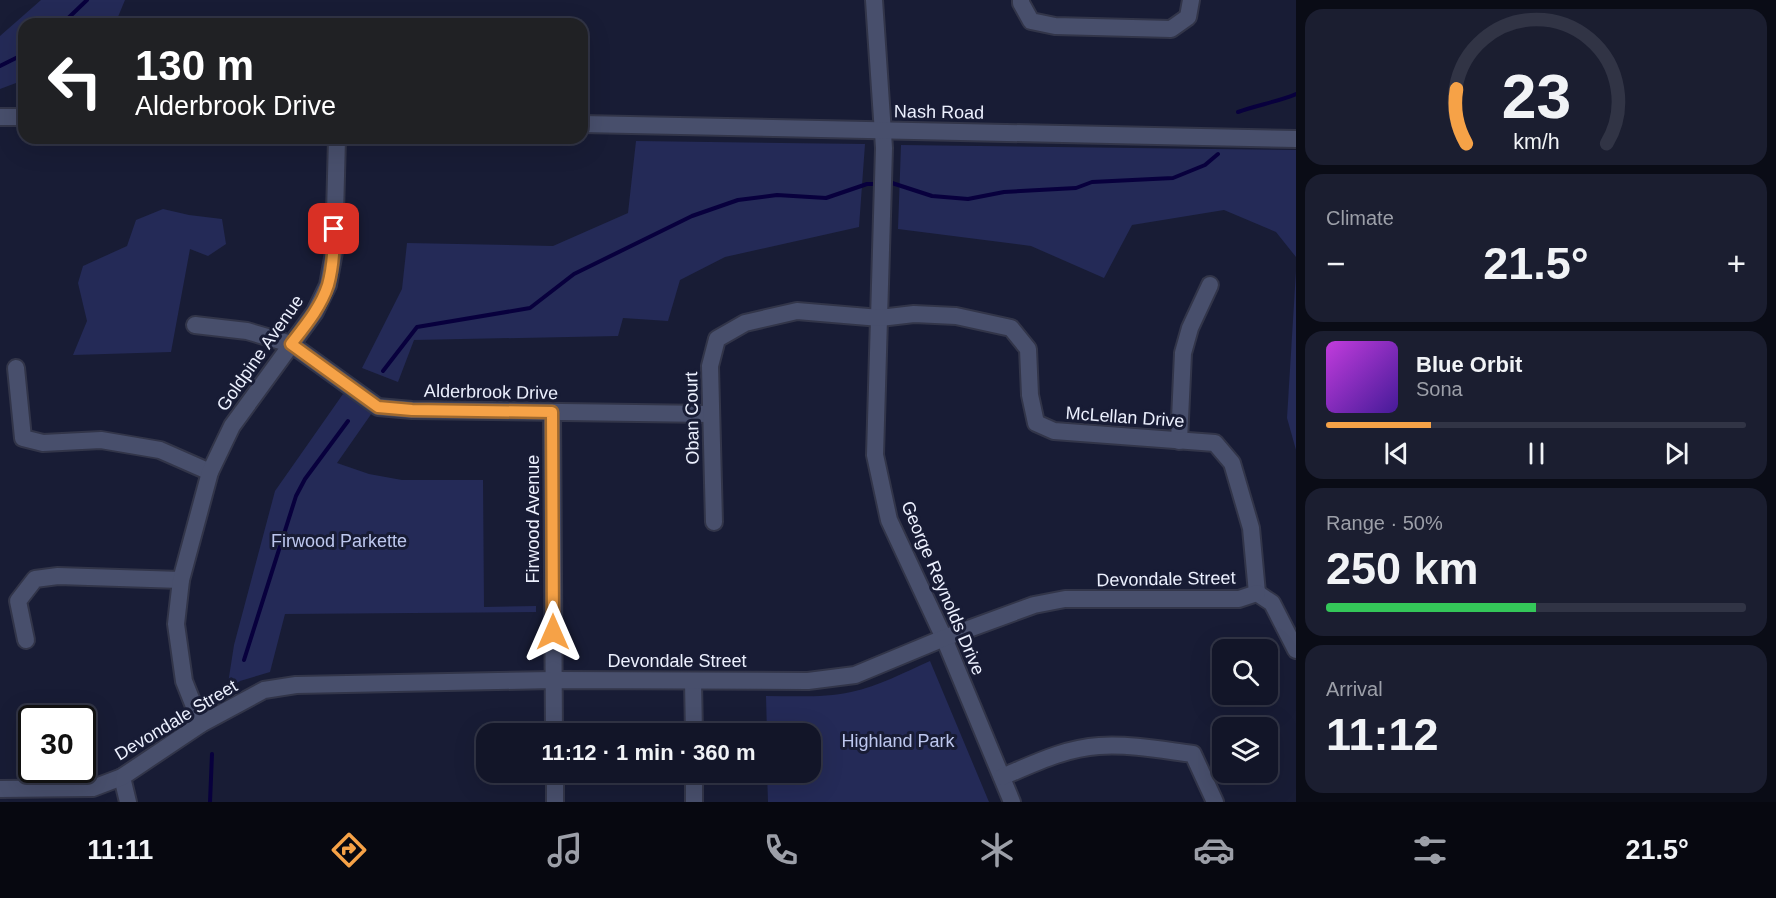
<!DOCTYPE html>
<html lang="en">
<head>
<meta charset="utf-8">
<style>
  :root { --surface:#121528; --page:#1b1e30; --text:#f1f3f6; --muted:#9c9fa8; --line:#313445; --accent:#f6a247 }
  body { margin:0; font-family:Helvetica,sans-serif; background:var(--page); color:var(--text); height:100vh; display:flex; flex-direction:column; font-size:22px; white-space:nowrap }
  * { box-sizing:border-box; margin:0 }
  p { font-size:20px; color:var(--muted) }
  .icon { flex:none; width:33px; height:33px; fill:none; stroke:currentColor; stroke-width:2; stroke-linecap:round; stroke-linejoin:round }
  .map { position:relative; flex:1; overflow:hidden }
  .panel { display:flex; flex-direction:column; gap:9px; padding:9px; background:#0a0c16; width:480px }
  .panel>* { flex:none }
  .top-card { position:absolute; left:18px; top:18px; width:570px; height:126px; border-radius:18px; box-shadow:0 6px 24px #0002,0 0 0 2px var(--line); background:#202124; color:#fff; overflow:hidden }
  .tools { position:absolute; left:1212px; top:639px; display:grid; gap:12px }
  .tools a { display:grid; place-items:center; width:66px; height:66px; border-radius:12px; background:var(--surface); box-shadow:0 6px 24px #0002,0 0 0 2px var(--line); font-size:30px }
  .speed { position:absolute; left:18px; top:705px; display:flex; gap:12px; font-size:30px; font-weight:700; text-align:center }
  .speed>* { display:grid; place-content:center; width:78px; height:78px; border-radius:50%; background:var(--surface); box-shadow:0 6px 24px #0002,0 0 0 2px var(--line); line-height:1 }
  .speed .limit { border:3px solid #111; border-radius:9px; background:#fff; color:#111 }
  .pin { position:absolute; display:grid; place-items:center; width:51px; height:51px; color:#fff; margin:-26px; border-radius:12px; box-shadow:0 3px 9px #0006 }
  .me { position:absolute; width:66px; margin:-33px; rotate:0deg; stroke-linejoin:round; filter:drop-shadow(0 0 4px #0008) }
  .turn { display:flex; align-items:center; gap:21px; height:126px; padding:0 18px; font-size:27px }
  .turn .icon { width:78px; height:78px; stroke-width:2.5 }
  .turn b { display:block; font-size:42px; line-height:51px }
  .big { font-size:45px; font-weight:800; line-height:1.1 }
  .panel .widget { flex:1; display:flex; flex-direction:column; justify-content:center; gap:9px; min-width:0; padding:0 21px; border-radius:18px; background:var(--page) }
  .panel .dial { align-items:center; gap:0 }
  .dial svg { height:156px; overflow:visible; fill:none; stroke:var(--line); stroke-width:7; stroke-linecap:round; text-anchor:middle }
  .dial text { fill:var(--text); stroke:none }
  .song { display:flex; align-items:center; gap:18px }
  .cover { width:72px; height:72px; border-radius:9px; background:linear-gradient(135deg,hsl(290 70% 55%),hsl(260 70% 35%)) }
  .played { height:6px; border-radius:3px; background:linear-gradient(90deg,var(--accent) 25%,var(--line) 25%) }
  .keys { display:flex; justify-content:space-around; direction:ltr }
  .heat { display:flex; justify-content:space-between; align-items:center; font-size:33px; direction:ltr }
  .charge { height:9px; border-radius:4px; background:linear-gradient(90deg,#34c759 50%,var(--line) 0) }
  .trip { position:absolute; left:476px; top:723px; width:345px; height:60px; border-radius:18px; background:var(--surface); box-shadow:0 6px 24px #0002,0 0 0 2px var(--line); font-weight:800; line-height:60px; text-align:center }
  .dock { display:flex; height:96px; justify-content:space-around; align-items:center; background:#070810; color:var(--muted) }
  .dock .icon { width:42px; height:42px }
  .dock .current { color:var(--accent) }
  .dock b { font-size:27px; color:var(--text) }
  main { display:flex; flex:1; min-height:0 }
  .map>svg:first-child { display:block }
</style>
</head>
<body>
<main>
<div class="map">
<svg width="1296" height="802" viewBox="0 0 1296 802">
  <rect width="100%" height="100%" fill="#181c35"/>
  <!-- green -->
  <g fill="#242a57">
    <path d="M41 0H125L115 24H24V80L0 89V36Z"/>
    <path d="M636 141 865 144 859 227 725 257 680 280 668 321 623 318 618 336 414 340 398 382 362 368 402 289 407 243 553 246 628 213Z"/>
    <path d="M901 145 1296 150V257L1276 232 1224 210 1132 225 1104 278 1031 246 898 229Z"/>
    <path d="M163 209 189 215 222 219 226 244 208 256 190 249 171 352 73 355 87 321 78 283 83 266 127 246 136 220Z"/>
    <path d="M1296 271V450L1287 418Z"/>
    <path d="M343 394 374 410 337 463 369 474 402 480H483L484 607 536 606V612L285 614 270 672 240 681 227 690 234 645 275 491Z"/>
    <path d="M930 661 989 802H768L767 773 810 772V734L767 733 766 696C794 696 824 698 851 692 879 686 905 672 930 661Z"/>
  </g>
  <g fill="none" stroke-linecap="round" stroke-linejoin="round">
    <!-- stream -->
    <g stroke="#08003d" stroke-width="4">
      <path d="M62 24 87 0"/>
      <path d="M0 66 24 54"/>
      <path d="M1238 112C1257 105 1277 102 1296 94"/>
      <path d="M892 183 932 196 968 199 1004 192 1076 188 1092 182 1173 178 1205 165 1218 154"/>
      <path d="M383 371 417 327 530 308 574 274 692 216 738 200 777 195 826 198 867 184H874"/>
      <path d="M244 660 296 496 305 479 348 421"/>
      <path d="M210 802 212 754"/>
    </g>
    <!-- minor casing -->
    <g stroke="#323549" stroke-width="20">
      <g id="minor">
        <path d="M874 0 884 148 875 455 889 520 944 638 1012 802"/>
        <path d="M1021 0V3L1031 21 1055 26 1171 29 1188 17 1191 0"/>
        <path d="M0 117H24"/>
        <path d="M582 124 1296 139"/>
        <path d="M195 325 247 331 291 344 378 407 412 410 710 414"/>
        <path d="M16 368 23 438 43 443 101 440 160 450 210 472"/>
        <path d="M552 412 554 734"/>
        <path d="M1179 441 1183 353 1190 328 1210 285"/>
        <path d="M714 522 710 366 717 339 745 323 797 311 880 318 914 314 956 316 1011 328 1028 349 1030 395 1036 423 1054 431 1215 443 1232 463 1251 528 1257 593"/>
        <path d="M1257 593 1272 603 1296 650"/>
        <path d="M26 640 18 601 35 579 58 576 181 580"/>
        <path d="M693 681 694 734"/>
        <path d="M201 724 184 681 176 624 181 580 210 472 232 426 315 312 328 285 334 252 337 138"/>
        <path d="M555 772V802"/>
        <path d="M694 772V802"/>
        <path d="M122 777 128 802"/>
        <path d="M1002 777C1033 764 1065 748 1099 746 1131 744 1162 750 1193 754L1215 802"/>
        <path d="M0 789 93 788 122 777 201 724 264 690 296 685 553 680 808 681 855 675 944 638 1034 605 1065 599H1239L1257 593"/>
      </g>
    </g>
    <!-- minor -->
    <use href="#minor" stroke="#484f6c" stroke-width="16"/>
  </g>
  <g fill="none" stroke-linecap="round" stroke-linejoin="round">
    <!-- route casing -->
    <g stroke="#a0692e" stroke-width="15">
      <path id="route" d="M334 229C334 247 333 267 328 285 321 307 305 326 291 344L378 407 412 410 552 412 553 632"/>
    </g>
    <!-- route -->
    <use href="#route" stroke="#f6a247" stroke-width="10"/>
  </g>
  <g text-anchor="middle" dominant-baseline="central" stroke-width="6" stroke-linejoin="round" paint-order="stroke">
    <!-- street labels -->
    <g font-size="18" fill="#ecf0fe" stroke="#181c35">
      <text transform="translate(939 112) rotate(1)">Nash Road</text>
      <text transform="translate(260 353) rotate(-55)">Goldpine Avenue</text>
      <text transform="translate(491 392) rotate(1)">Alderbrook Drive</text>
      <text transform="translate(1125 417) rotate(4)">McLellan Drive</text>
      <text transform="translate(692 418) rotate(-91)">Oban Court</text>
      <text transform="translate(533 519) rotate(-90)">Firwood Avenue</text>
      <text transform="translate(1166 579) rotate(-1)">Devondale Street</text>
      <text transform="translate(943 588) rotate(67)">George Reynolds Drive</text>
      <text x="677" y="661">Devondale Street</text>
      <text transform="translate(176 720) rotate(-31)">Devondale Street</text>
    </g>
    <!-- park labels -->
    <g font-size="18" fill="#bdc7ee" stroke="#181c35">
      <text x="339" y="541">Firwood Parkette</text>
      <text x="898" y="741">Highland Park</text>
    </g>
  </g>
</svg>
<div class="tools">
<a><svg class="icon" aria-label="search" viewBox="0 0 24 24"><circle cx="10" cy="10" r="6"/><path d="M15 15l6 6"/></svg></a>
<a><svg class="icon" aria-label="layers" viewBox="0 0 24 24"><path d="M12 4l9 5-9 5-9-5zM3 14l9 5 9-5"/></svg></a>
</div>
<div class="speed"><div class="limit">30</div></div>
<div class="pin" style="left:334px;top:229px;background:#d93025"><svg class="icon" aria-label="arrive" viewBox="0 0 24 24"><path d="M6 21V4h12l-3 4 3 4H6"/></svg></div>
<svg class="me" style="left:553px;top:632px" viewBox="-20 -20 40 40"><path d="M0-17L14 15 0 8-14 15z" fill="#f6a247" stroke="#fff" stroke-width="4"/></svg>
<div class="trip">11:12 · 1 min · 360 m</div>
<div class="top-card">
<div class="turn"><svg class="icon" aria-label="left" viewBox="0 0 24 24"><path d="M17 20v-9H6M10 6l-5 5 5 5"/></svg><div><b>130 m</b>Alderbrook Drive</div></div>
</div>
</div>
<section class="panel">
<div class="widget dial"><svg viewBox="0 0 100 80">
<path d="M14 69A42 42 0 1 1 86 69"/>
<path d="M14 69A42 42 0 0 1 9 41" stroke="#f6a247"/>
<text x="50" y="56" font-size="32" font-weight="700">23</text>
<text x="50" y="72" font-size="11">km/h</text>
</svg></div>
<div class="widget"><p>Climate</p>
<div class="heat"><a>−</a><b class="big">21.5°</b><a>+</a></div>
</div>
<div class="widget">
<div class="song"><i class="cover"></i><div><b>Blue Orbit</b><p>Sona</p></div></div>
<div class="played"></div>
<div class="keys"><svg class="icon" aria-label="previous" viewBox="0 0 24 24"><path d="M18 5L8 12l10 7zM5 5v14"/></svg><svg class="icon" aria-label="pause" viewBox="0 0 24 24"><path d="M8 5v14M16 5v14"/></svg><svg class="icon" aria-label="next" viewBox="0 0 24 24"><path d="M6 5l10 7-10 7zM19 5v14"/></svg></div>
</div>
<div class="widget"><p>Range · 50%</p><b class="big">250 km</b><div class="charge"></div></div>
<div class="widget"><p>Arrival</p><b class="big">11:12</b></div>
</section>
</main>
<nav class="dock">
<b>11:11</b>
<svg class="icon current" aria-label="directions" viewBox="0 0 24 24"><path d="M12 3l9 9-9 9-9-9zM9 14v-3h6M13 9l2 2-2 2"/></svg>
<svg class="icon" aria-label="music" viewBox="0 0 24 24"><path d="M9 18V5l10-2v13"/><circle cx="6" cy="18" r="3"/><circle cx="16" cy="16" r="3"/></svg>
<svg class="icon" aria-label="phone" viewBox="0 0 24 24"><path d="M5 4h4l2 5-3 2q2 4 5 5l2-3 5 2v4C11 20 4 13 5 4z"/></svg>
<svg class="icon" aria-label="climate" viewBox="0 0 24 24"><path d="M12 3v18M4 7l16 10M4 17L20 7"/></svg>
<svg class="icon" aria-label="car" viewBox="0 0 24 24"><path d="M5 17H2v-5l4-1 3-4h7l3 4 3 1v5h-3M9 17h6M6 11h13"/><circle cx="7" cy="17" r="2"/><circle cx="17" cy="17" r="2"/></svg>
<svg class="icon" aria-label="filters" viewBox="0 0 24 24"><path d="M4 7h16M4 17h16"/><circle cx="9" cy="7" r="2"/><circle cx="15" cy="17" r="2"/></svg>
<b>21.5°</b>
</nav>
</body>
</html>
